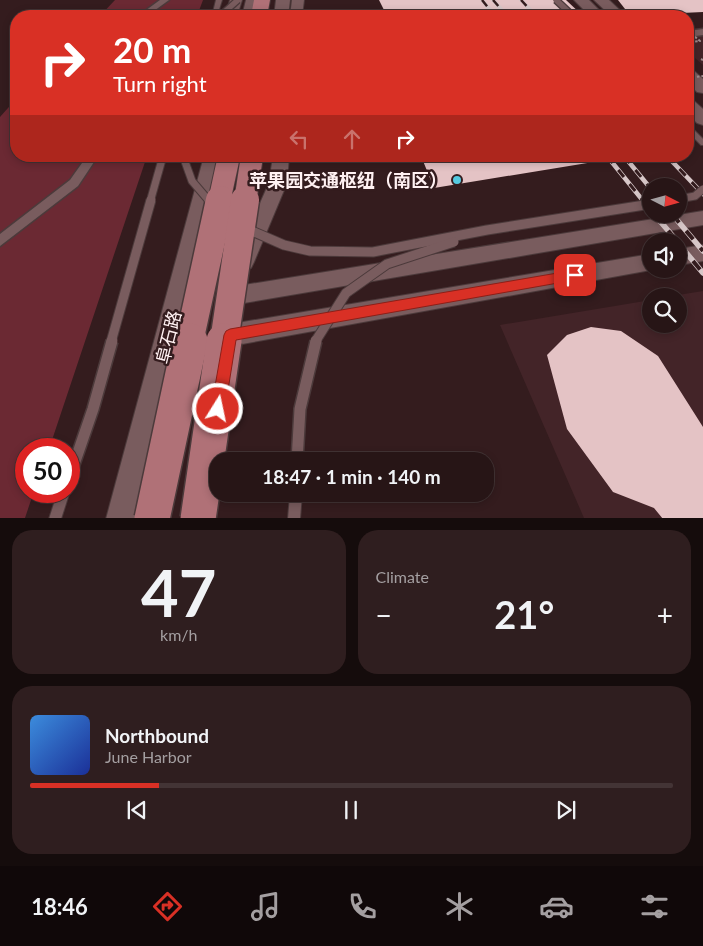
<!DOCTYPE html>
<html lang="en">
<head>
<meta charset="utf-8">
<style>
  :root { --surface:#271516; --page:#2f1e1f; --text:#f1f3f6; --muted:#a49fa1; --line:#433435; --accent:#d93025 }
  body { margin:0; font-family:Lato,"Noto Sans SC",sans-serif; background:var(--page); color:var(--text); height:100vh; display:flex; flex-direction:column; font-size:19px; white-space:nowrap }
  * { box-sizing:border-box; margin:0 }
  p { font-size:16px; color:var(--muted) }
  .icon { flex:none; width:28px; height:28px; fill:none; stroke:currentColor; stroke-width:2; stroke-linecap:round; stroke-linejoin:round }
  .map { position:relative; height:518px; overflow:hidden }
  .details { display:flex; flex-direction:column; gap:12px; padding:12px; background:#150c0c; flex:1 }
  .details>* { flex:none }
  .hud { position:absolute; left:10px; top:10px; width:684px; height:152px; border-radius:20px; box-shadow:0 2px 8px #0003,0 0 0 1px var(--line); background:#d93025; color:#fff; overflow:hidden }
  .needle { width:32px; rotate:96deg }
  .fabs { position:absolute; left:642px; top:178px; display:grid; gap:10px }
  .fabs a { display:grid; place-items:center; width:45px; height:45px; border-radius:50%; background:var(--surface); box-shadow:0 2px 8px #0003,0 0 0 1px var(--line); font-size:25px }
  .speed { position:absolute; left:15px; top:438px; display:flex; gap:10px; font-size:25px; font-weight:700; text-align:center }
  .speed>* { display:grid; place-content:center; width:65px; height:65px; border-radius:50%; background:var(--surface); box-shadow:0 2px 8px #0003,0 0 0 1px var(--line); line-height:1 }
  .speed .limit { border:8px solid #d22; background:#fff; color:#111 }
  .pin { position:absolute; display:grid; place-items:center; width:42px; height:42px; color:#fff; margin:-21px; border-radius:10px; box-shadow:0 2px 8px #0006 }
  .me { position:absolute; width:55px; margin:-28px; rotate:10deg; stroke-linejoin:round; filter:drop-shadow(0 0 4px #0008) }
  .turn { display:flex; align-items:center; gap:18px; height:105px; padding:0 20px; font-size:22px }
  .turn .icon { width:65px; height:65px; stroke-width:2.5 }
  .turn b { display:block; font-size:35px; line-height:42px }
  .lanes { display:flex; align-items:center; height:48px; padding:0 20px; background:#0003; justify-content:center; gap:25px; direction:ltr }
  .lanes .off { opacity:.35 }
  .big { font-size:38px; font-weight:700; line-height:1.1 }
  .details .card { flex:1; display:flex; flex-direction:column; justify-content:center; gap:8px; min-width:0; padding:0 18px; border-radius:20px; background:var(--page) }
  .details .dial { align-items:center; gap:0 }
  .dial b { font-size:65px; line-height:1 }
  .song { display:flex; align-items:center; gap:15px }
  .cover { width:60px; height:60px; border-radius:8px; background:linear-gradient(135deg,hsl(210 70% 55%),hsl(230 70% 35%)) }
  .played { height:5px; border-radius:2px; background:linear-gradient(90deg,var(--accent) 20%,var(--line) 20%) }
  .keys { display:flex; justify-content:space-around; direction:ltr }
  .heat { display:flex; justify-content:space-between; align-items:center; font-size:28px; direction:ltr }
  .details .tiles { flex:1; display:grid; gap:12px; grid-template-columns:1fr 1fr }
  .card:last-child { grid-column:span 2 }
  .trip { position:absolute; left:209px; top:452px; width:285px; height:50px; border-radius:20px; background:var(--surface); box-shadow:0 2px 8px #0003,0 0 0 1px var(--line); font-weight:700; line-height:50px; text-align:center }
  .tab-bar { display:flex; height:80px; justify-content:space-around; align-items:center; background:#100809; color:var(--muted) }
  .tab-bar .icon { width:35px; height:35px }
  .tab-bar .active { color:var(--accent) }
  .tab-bar b { font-size:22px; color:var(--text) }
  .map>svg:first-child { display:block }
</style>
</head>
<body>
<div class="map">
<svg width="703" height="519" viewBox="0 0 703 519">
  <rect width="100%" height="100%" fill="#341c1e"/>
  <!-- built -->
  <g fill="#432428">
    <path d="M703 34V65L688 52V36Z"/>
    <path d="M703 291V518H584L500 325 651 300V324H679V296H672Z"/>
  </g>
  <!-- green -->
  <g fill="#6b2933">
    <path d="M115 0H203L197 16H100Z"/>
    <path d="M16 99V156H147L49 449H26V491H34L25 518H0V117Z"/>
  </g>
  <!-- building -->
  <g fill="#e4c3c5">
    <path d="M379 0H566L583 16H387Z"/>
    <path d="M618 0H703V12L639 15 625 9Z"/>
    <path d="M421 156H624V157L434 188Z"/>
    <path d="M591 327 621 331 658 356 703 427V519H663L654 508 613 492 567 429 547 355 567 335Z"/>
  </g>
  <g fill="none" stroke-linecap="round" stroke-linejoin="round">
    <!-- service casing -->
    <g stroke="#4c3a3b" stroke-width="2">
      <g id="service">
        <path d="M216 0H222L217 16H212Z"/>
        <path d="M688 126H690L703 139V145H701L688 132Z"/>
        <path d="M69 488 70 491 61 519H49L58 491H69Z"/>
        <path d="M290 494H302L300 519H288Z"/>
      </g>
    </g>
    <!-- pedestrian casing -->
    <g stroke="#4c3a3b" stroke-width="3">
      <g id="pedestrian">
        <path d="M160 0H169L147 16H138Z"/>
        <path d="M87 156H98L78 186 0 246V234L70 180Z"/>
      </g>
    </g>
    <!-- minor casing -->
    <g stroke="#4c3a3b" stroke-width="3">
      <path id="minor" d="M703 29V35L688 37V31Z"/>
    </g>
    <!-- tertiary casing -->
    <g stroke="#4c3a3b" stroke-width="2">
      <g id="tertiary">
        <path d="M230 0H242L237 16H225Z"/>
        <path d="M292 0H304L302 16H290Z"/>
        <path d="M273 156H289L287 183 254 262 251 268 244 270 237 268 234 262 269 183Z"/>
        <path d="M703 211V225L238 304 231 302 227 295 231 288 238 286Z"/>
        <path d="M703 245V261L679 265V249Z"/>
        <path d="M651 254V269H656L651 270 231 346 223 343 220 335 223 327 231 324Z"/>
      </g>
    </g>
    <!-- secondary casing -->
    <g stroke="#4c3a3b" stroke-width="2">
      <g id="secondary">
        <path d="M246 0H260L256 16H242Z"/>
        <path d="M276 0H290L288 16H274Z"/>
        <path d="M574 0H589L605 16H590Z"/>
        <path d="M594 0H609L626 16H611Z"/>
        <path d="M688 69 694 71 703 79V93L697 92 688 83Z"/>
        <path d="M688 99 694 101 703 109V125L697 123 688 114Z"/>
        <path d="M204 156H224L140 519H106Z"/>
      </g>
    </g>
    <!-- trunk casing -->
    <g stroke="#4c3a3b" stroke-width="2">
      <path id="trunk" d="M254 0H270L267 16H251Z"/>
    </g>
    <!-- path -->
    <g stroke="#a08e8f" stroke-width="2" stroke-dasharray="2.5 2" stroke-linecap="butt">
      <path d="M666 15 668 16"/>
      <path d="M701 59 703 60"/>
    </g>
    <!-- service -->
    <use href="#service" fill="#795c5e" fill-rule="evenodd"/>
    <!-- pedestrian -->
    <use href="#pedestrian" fill="#795c5e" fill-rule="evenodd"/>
    <!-- minor -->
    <use href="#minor" fill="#795c5e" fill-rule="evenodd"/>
    <!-- tertiary -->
    <use href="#tertiary" fill="#795c5e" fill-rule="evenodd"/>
    <!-- secondary -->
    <use href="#secondary" fill="#795c5e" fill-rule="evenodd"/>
    <!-- trunk -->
    <use href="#trunk" fill="#b07177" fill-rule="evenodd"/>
    <!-- rail-far2 casing -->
    <g stroke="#d7c7c8" stroke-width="4">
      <g id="rail-far2">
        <path d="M482 0 495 16"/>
        <path d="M493 0 507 16"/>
        <path d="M521 0 536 16"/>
      </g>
    </g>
    <!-- rail-far1 casing -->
    <g stroke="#d7c7c8" stroke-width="4.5">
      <g id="rail-far1">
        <path d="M607 156 644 202"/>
        <path d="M624 156 651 189"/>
        <path d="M667 156 703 194"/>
      </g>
    </g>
    <!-- rail casing -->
    <g stroke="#d7c7c8" stroke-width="5.5">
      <g id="rail">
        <path d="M643 200 651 210"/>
        <path d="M654 214 677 241"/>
        <path d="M672 214 703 251"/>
        <path d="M679 244 703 273"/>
      </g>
    </g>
    <!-- rail-far2 -->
    <use href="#rail-far2" stroke="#341c1e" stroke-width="2.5" stroke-dasharray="8" stroke-linecap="butt"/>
    <!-- rail-far1 -->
    <use href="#rail-far1" stroke="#341c1e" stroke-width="3" stroke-dasharray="9" stroke-linecap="butt"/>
    <!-- rail -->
    <use href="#rail" stroke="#341c1e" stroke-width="4" stroke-dasharray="11" stroke-linecap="butt"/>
    <!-- service-bridge-far3 casing -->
    <g stroke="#4c3a3b" stroke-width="8" stroke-linecap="butt">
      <g id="service-bridge-far3">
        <path d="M556 0 573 16"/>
        <path d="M220 16 238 0"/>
      </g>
    </g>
    <!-- service-bridge-far2 casing -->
    <g stroke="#4c3a3b" stroke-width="9" stroke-linecap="butt">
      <g id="service-bridge-far2">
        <path d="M183 156 192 181 210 202"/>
        <path d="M679 199 695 196 703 189"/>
        <path d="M150 202 163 156"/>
      </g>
    </g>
    <!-- service-bridge-far1 casing -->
    <g stroke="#4c3a3b" stroke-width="11" stroke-linecap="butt">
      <g id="service-bridge-far1">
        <path d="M209 200 214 206"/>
        <path d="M245 228 284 245 310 251 373 252 487 230 651 204"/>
        <path d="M111 342 151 200"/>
        <path d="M315 342 346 293 387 264 454 242"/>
      </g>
    </g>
    <!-- service-bridge casing -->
    <g stroke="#4c3a3b" stroke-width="14" stroke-linecap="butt">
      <g id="service-bridge">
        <path d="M297 461 300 409 316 341"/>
        <path d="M69 479 93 409 112 341"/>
      </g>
    </g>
    <!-- trunk-bridge-far2 casing -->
    <g stroke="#4c3a3b" stroke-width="24" stroke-linecap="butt">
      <g id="trunk-bridge-far2">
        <path d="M219 202 229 156"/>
        <path d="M245 202 252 156"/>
      </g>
    </g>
    <!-- trunk-bridge-far1 casing -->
    <g stroke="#4c3a3b" stroke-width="31" stroke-linecap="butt">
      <g id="trunk-bridge-far1">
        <path d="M189 342 220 200"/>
        <path d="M224 342 245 200"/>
      </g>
    </g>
    <!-- trunk-bridge casing -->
    <g stroke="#4c3a3b" stroke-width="38" stroke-linecap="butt">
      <g id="trunk-bridge">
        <path d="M152 519 190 341"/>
        <path d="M198 519 224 341"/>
      </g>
    </g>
    <!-- path-bridge -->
    <g stroke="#a08e8f" stroke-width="2" stroke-dasharray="2.5 2" stroke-linecap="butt">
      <path d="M688 31 700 41 688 42"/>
      <path d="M688 78 703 76"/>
    </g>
    <!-- service-bridge-far3 -->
    <use href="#service-bridge-far3" stroke="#795c5e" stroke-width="5.5"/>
    <!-- service-bridge-far2 -->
    <use href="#service-bridge-far2" stroke="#795c5e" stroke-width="7"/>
    <!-- service-bridge-far1 -->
    <use href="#service-bridge-far1" stroke="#795c5e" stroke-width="9"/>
    <!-- service-bridge -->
    <use href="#service-bridge" stroke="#795c5e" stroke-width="11"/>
    <!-- trunk-bridge-far2 -->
    <use href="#trunk-bridge-far2" stroke="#b07177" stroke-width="22"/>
    <!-- trunk-bridge-far1 -->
    <use href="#trunk-bridge-far1" stroke="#b07177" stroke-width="28"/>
    <!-- trunk-bridge -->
    <use href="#trunk-bridge" stroke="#b07177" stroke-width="35"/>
  </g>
  <!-- route -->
  <path fill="#d93025" stroke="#8d1f18" d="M575 270 579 272 581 275 579 279 575 280 236 340 225 409 223 414 218 416 213 414 211 409 224 335 226 331 230 329Z"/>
  <!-- markers -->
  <circle fill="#55cae0" stroke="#341c1e" stroke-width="2" cx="457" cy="180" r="5"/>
  <g text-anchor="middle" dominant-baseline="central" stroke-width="5" stroke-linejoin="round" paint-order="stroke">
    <!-- poi labels -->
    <g font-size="18" font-weight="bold" fill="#fff1f2" stroke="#341c1e" text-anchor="end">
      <text x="447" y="180">苹果园交通枢纽（南区）</text>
    </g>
    <!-- street labels -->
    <g font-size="18" fill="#fff1f2" stroke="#341c1e">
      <text transform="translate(168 337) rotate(-76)">阜石路</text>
    </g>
  </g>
</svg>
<div class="fabs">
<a><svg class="needle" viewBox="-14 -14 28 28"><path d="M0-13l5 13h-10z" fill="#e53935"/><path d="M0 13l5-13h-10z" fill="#a49fa1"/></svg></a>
<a><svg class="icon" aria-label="sound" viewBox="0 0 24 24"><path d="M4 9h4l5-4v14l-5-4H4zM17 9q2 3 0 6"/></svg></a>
<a><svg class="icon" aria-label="search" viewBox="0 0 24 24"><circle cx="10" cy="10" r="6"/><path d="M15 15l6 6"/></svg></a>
</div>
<div class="speed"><div class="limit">50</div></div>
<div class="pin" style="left:575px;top:275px;background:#d93025"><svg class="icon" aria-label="arrive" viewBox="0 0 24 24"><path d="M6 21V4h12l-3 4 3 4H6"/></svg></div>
<svg class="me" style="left:218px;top:409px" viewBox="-20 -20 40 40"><circle r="17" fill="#d93025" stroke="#fff" stroke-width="3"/><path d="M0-11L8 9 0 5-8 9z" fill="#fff"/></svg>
<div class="trip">18:47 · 1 min · 140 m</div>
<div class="hud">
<div class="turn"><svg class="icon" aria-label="right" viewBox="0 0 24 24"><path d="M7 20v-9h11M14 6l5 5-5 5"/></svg><div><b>20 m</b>Turn right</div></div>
<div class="lanes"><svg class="icon off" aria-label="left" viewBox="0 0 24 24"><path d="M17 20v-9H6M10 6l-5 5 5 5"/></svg><svg class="icon off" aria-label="ahead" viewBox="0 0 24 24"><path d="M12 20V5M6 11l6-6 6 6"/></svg><svg class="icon" aria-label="right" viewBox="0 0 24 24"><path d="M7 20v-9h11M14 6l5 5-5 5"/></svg></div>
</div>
</div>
<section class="details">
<div class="tiles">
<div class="card dial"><b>47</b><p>km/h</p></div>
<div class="card"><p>Climate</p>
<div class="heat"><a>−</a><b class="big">21°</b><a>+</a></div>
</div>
<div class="card">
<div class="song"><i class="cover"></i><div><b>Northbound</b><p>June Harbor</p></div></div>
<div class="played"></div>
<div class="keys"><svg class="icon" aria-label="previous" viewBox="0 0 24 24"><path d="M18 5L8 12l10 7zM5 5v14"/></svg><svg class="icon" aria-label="pause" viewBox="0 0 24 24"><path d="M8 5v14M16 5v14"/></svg><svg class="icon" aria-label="next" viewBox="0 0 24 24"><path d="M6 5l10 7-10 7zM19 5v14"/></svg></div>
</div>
</div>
</section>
<nav class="tab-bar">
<b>18:46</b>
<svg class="icon active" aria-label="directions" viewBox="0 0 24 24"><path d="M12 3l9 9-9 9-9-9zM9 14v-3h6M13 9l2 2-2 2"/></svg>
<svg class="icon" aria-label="music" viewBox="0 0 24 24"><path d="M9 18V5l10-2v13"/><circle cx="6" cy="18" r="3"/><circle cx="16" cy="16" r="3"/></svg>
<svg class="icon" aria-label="phone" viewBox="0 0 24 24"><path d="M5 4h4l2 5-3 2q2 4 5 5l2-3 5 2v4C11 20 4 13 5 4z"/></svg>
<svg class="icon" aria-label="climate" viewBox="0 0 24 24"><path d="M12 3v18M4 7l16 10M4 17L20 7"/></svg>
<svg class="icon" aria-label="car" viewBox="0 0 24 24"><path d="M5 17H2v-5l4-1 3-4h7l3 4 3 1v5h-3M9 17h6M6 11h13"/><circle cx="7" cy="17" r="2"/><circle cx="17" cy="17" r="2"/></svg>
<svg class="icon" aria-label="filters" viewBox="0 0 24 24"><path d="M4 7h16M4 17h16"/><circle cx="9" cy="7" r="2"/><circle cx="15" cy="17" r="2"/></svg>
</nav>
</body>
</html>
